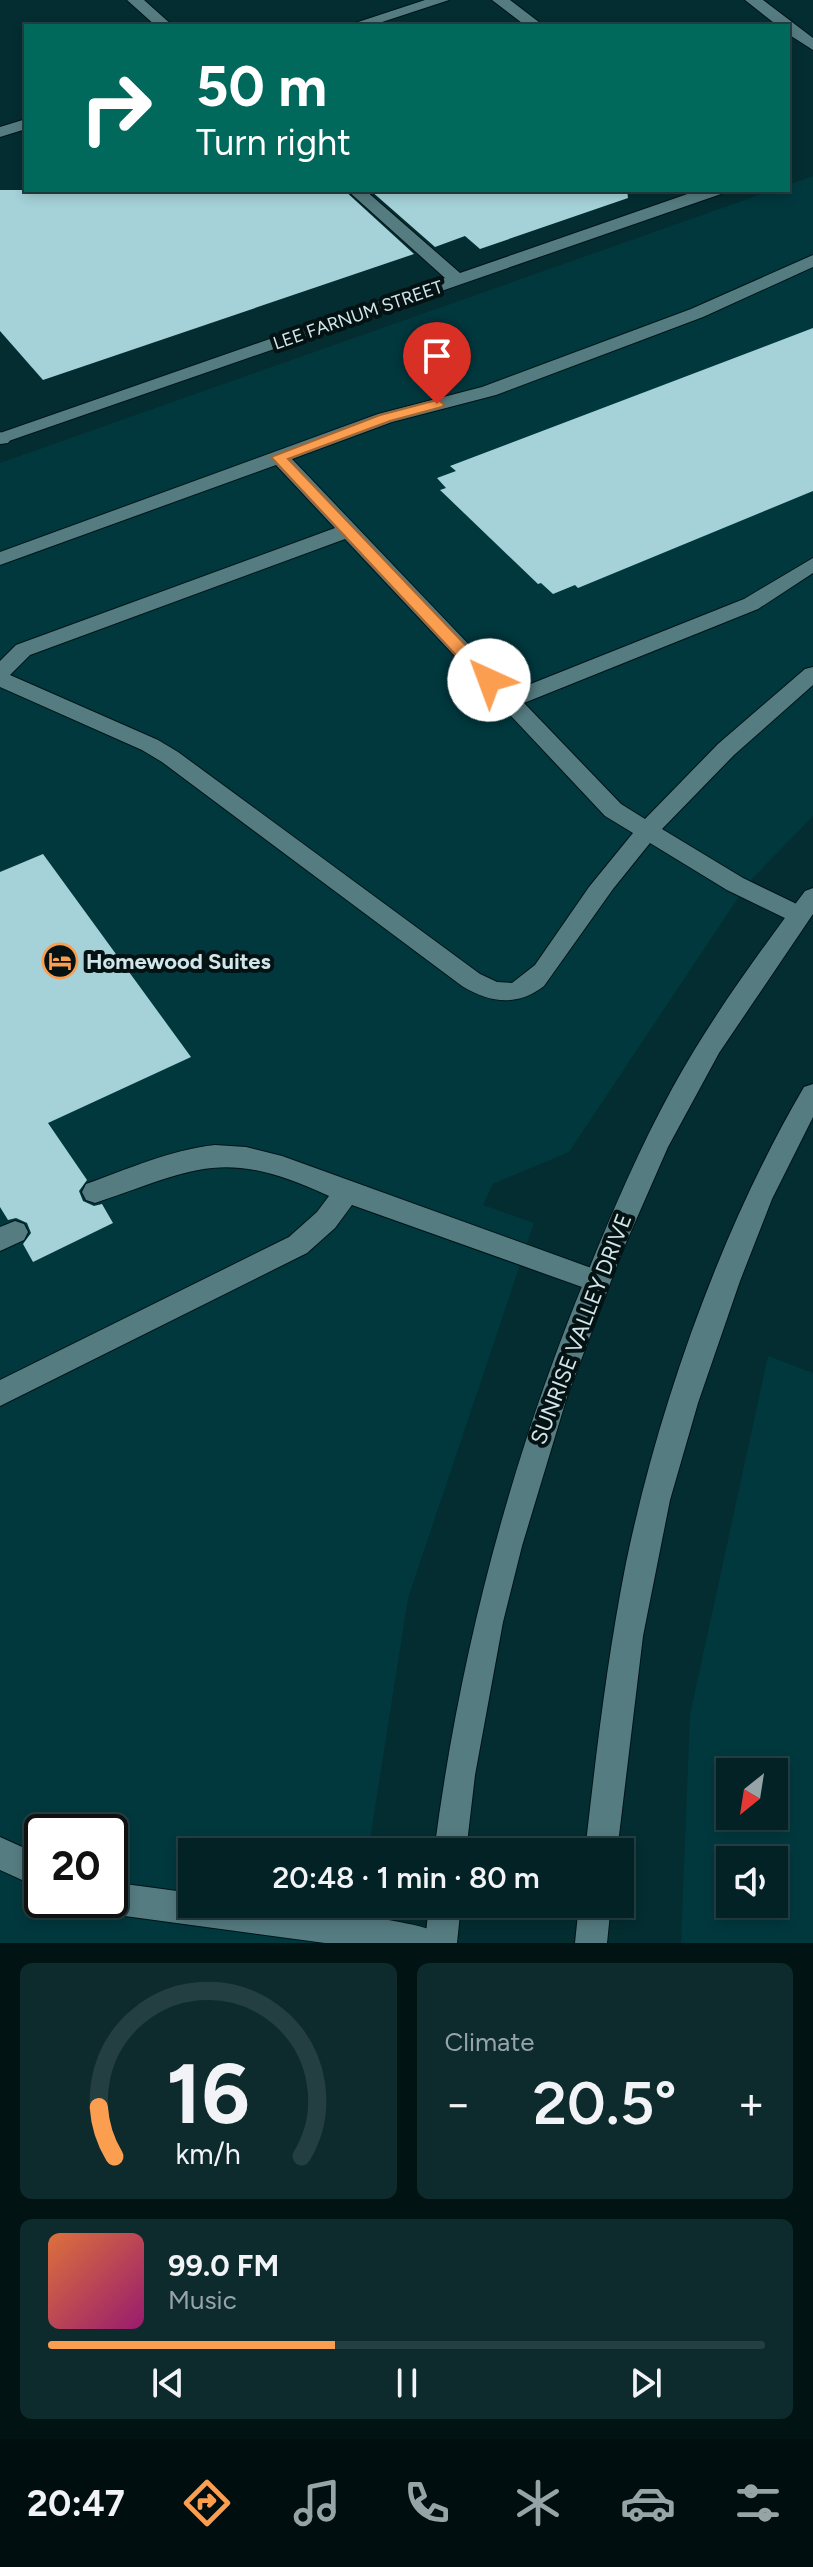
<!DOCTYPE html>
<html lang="en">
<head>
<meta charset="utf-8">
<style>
  :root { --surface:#032225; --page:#0d2a2d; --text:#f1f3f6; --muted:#97a4a7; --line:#243f42; --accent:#fb9e50 }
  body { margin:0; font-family:Figtree,sans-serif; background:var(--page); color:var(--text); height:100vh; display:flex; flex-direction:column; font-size:30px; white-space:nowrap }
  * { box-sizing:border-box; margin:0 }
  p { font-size:26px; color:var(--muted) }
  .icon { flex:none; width:44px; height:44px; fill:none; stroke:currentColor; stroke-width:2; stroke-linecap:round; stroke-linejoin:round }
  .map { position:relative; height:1943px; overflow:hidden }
  .details { display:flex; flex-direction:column; gap:20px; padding:20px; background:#021314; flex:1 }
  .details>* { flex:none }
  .banner { position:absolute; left:24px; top:24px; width:766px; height:168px; border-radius:0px; box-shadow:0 4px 12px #0003,0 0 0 2px var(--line); background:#00695c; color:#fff; overflow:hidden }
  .needle { width:52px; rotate:210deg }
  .tools { position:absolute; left:716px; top:1758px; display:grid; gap:16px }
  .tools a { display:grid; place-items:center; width:72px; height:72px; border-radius:0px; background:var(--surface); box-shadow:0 4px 12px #0003,0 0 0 2px var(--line); font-size:40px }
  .speed { position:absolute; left:24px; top:1814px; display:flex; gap:16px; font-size:40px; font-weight:700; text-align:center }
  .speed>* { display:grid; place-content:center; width:104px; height:104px; border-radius:50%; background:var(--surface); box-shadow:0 4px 12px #0003,0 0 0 2px var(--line); line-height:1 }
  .speed .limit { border:4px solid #111; border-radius:12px; background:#fff; color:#111 }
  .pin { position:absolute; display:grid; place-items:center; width:68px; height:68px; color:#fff; margin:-82px -34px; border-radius:50% 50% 50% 0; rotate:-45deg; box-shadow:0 0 8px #0007 }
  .pin .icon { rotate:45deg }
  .me { position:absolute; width:88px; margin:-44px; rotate:317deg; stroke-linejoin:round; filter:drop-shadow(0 0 6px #0008) }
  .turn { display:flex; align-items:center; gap:28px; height:168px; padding:0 40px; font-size:36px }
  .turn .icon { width:104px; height:104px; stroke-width:2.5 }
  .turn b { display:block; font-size:56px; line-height:68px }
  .big { font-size:60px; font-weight:600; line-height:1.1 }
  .details .card { flex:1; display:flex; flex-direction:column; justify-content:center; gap:12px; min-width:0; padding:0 28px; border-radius:12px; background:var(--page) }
  .details .dial { align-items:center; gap:0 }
  .dial svg { height:208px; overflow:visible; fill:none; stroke:var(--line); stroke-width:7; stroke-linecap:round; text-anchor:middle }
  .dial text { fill:var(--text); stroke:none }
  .song { display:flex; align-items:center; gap:24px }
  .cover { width:96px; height:96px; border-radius:12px; background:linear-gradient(135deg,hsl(20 70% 55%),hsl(320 70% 35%)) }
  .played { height:8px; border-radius:4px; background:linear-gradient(90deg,var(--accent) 40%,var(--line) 40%) }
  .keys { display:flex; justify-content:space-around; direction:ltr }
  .heat { display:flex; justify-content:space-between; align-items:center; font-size:44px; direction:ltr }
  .details .tiles { flex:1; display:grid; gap:20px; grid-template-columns:1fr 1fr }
  .card:last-child { grid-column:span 2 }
  .trip { position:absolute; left:178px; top:1838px; width:456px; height:80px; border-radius:0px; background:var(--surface); box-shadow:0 4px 12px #0003,0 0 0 2px var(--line); font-weight:600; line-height:80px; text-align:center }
  .tab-bar { display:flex; height:128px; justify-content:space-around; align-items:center; background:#010e0f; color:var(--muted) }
  .tab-bar .icon { width:56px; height:56px }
  .tab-bar .active { color:var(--accent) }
  .tab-bar b { font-size:36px; color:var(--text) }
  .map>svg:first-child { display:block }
</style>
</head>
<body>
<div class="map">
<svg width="813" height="1943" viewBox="0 0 813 1943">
  <rect width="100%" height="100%" fill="#042d31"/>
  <!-- built -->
  <g fill="#00383e" fill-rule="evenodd">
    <path d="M813 176V816L748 883 569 1152 493 1184 483 1205 534 1223 408 1598 368 1852H192V1904H359L353 1943H0V463L773 190H788V185ZM42 1832H110V1900H42Z"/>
    <path d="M768 1356 813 1373V1943H681L690 1715ZM730 1772H774V1816H730ZM730 1860H774V1904H730Z"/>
  </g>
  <!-- building -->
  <g fill="#a4d2d8">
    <path d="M0 190H344L414 254 43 380 0 331Z"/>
    <path d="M370 190H627L628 198 480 249 465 236 435 247Z"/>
    <path d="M813 328V491L578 588 575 585 553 594 541 583 538 584 440 490 446 488 437 478 456 471 450 466Z"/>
    <path d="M43 854 191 1057 48 1123 87 1180 79 1191 83 1201 94 1206 102 1204 113 1223 33 1262 23 1244 31 1233 27 1223 16 1218 8 1220 0 1207V872Z"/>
  </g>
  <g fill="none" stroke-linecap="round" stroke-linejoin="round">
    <!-- lane casing -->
    <g stroke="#001417" stroke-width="2">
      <g id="lane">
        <path d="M127 0H144L173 26H156Z"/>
        <path d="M492 0H510L544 26H526Z"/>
        <path d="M347 190H365L460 273 699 190H723L721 194 0 444V433L445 278Z"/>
        <path d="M813 255V267L703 317 496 395 392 422 292 459 513 691 744 599 813 558V573L758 609 524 703 621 804 645 819 718 744 805 669 813 667V685L734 755 662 829 743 878 807 909 811 915 807 921 799 924 791 921 727 890 650 843 613 889 544 986C517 1007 490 1003 462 986L162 762 142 750 0 687V661L16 645 335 528 276 465 0 565V552L378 414 482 387 691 309ZM345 539 605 816 633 833 589 887 535 965 512 983 497 982 480 974 178 752 158 740 10 675 30 655Z"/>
        <path d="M215 1145 246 1147 282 1156 605 1273 609 1281 605 1289 596 1292 352 1205 335 1228 307 1253 0 1406V1380L289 1237 317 1212 329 1196C223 1147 198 1168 95 1203L86 1200 82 1192 86 1184C128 1169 170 1150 215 1145Z"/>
        <path d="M15 1221 24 1224 28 1232 24 1240 0 1251V1227Z"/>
        <path d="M0 1837 42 1856V1889L0 1870Z"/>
        <path d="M110 1882 192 1893V1904C255 1904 317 1906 379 1918 397 1922 416 1924 434 1931L438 1943H325L110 1914 98 1910 95 1900H110Z"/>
      </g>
    </g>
    <!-- street casing -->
    <g stroke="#001417" stroke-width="2">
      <g id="street">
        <path d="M425 0H449L370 26H346Z"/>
        <path d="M745 0H763L813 38V50L788 34V26H778Z"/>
        <path d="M26 119V129L0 137V127Z"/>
        <path d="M0 432 11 439 8 443 0 444Z"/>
      </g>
    </g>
    <!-- secondary casing -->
    <g stroke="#001417" stroke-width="2">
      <g id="secondary">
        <path d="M813 888V914L719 1053 668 1147 622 1252 567 1397 522 1546 503 1622 475 1775 466 1852H434C460 1652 510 1461 587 1274 613 1210 640 1147 673 1087 711 1018 758 954 805 891Z"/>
        <path d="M813 1084V1117L772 1199 740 1281 698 1403 670 1500 643 1636 617 1852H585C596 1755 607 1659 626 1563 659 1404 722 1227 804 1087Z"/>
        <path d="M429 1904H461L457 1943H425Z"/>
        <path d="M579 1904H611L607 1943H575Z"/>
      </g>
    </g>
    <!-- lane -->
    <use href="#lane" fill="#557c81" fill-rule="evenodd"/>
    <!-- street -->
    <use href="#street" fill="#557c81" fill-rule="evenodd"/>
    <!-- secondary -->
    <use href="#secondary" fill="#557c81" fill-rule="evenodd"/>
  </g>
  <!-- route -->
  <path fill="#fb9e50" stroke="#a36734" stroke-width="2" d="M437 400 444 404 442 407 390 421 288 459 495 676 497 680 489 685 483 684 271 457 380 415Z"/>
  <!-- icons -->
  <defs>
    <g id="hotel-ring" transform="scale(1.8)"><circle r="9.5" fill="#041214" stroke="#fb9e50" stroke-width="1.5"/><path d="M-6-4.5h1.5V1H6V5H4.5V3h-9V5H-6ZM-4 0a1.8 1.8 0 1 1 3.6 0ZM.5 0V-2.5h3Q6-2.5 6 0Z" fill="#fb9e50"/></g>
  </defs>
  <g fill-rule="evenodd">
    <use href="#hotel-ring" x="60" y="961"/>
  </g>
  <g text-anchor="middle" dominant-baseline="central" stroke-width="8" stroke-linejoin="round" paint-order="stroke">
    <!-- far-street labels -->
    <g font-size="18" fill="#d2e6e9" stroke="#041214">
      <text transform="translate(358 315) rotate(-19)">LEE FARNUM STREET</text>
    </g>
    <!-- poi labels -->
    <g font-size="22" font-weight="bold" fill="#d2e6e9" stroke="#041214" text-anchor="start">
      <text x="86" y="961">Homewood Suites</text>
    </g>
    <!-- street labels -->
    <g font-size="22" fill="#d2e6e9" stroke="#041214">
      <text transform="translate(581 1329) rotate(-69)">SUNRISE VALLEY DRIVE</text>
    </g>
  </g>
</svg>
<div class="tools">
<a><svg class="needle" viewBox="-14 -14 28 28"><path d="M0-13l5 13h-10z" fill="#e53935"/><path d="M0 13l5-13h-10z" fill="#97a4a7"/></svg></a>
<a><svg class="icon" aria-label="sound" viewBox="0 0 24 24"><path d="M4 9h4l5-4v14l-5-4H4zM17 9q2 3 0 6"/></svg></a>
</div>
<div class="speed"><div class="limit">20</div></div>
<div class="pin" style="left:437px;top:404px;background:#d93025"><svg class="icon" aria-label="arrive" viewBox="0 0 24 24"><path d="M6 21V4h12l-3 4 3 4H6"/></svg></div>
<svg class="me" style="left:489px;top:680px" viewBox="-20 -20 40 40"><circle r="19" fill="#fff"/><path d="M0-13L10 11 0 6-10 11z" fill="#fb9e50"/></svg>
<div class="trip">20:48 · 1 min · 80 m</div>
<div class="banner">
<div class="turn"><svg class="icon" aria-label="right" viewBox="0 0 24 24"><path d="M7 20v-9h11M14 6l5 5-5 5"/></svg><div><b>50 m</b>Turn right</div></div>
</div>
</div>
<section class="details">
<div class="tiles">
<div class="card dial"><svg viewBox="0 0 100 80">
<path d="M14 69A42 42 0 1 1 86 69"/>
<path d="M14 69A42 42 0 0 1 8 50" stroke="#fb9e50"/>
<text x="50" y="56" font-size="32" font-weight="700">16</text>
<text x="50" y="72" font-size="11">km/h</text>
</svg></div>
<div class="card"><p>Climate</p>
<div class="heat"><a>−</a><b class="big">20.5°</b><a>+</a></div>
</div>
<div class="card">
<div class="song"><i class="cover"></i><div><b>99.0 FM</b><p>Music</p></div></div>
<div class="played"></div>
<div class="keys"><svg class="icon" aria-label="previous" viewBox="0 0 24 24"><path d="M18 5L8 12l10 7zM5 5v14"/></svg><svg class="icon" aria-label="pause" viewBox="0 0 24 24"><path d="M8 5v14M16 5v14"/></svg><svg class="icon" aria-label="next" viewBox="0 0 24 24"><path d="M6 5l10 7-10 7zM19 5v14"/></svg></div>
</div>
</div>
</section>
<nav class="tab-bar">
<b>20:47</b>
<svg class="icon active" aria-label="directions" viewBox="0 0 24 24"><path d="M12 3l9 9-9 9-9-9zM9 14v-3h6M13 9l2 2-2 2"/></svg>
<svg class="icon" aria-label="music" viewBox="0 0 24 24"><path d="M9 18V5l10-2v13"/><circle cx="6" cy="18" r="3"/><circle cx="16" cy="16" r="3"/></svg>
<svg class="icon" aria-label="phone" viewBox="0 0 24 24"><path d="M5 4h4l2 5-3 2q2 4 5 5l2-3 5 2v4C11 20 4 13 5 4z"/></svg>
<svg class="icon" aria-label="climate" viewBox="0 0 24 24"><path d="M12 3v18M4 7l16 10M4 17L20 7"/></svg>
<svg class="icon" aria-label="car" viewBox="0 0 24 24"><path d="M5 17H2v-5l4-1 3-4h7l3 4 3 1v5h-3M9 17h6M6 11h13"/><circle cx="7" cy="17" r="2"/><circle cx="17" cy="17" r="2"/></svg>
<svg class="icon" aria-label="filters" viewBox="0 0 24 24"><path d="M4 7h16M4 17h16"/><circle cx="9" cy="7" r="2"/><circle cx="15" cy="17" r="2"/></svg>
</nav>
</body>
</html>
